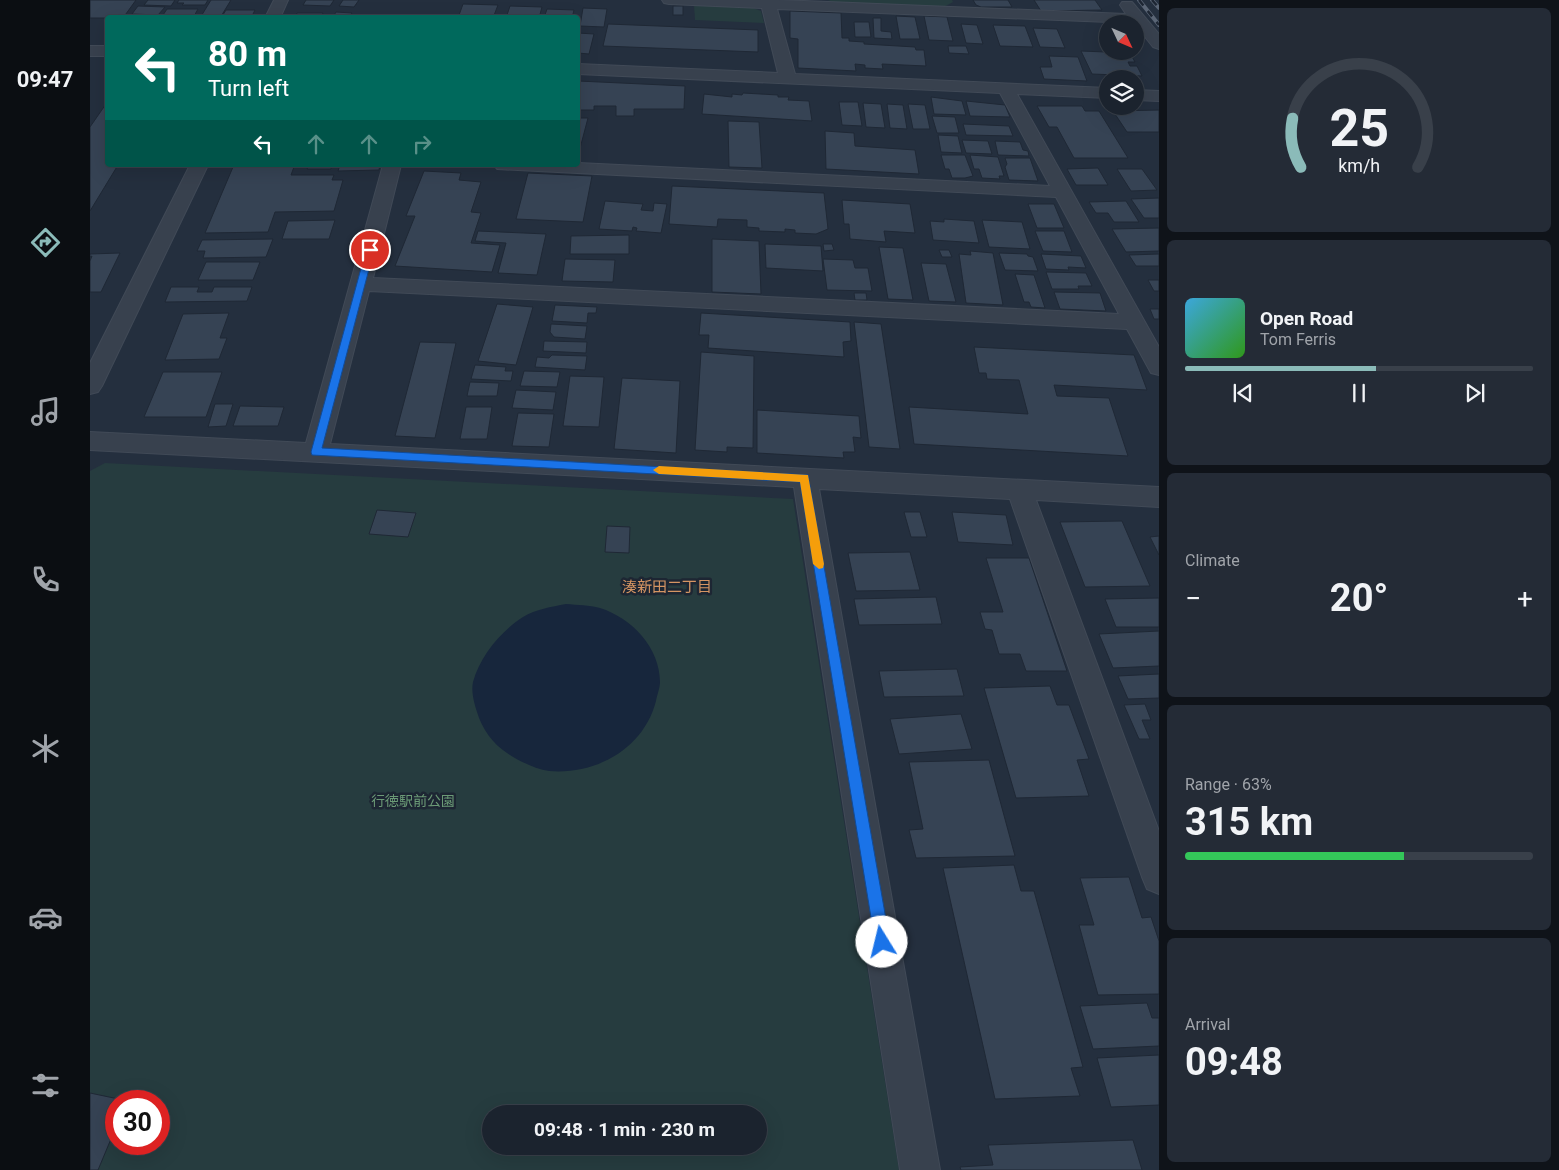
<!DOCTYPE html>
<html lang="en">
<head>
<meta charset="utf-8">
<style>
  :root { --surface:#1b232e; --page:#242b36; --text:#f1f3f6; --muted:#a0a4aa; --line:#39404a; --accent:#8bbbb9 }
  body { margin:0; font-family:Roboto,"Noto Sans JP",sans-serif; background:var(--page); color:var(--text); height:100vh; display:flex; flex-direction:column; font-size:19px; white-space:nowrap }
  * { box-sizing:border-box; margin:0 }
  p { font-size:16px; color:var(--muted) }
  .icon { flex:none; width:28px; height:28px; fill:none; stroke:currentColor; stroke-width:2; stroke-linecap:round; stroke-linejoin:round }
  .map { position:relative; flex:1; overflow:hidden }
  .panel { display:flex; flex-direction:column; gap:8px; padding:8px; background:#0f1319; width:400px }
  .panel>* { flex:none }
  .guide { position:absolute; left:15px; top:15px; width:475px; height:152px; border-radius:5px; box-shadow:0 5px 20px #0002,0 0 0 1px var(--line); background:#00695c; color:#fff; overflow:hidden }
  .needle { width:32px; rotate:134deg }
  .buttons { position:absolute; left:1009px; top:15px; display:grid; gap:10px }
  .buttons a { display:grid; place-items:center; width:45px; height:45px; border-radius:50%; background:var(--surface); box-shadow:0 5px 20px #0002,0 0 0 1px var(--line); font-size:25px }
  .speed { position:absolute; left:15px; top:1090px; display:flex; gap:10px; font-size:25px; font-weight:700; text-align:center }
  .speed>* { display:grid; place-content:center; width:65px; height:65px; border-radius:50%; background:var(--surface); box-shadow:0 5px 20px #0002,0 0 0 1px var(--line); line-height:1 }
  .speed .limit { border:8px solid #d22; background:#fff; color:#111 }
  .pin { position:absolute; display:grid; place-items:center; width:42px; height:42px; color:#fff; margin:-21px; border:2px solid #fff; border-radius:50%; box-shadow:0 1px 5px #0007 }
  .me { position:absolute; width:55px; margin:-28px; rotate:351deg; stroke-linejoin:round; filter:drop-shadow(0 0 4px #0008) }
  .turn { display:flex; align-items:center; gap:18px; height:105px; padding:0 20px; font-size:22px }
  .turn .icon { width:65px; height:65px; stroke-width:2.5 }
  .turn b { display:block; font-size:35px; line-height:42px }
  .lanes { display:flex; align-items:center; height:48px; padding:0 20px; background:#0003; justify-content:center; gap:25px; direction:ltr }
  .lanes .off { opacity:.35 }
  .big { font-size:38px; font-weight:700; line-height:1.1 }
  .panel .tile { flex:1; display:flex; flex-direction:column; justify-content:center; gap:8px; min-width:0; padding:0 18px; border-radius:8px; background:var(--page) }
  .panel .dial { align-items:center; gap:0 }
  .dial svg { height:130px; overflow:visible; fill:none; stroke:var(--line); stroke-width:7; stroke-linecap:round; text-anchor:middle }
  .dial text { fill:var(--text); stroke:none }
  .song { display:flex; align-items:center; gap:15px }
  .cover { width:60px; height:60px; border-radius:8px; background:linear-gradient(135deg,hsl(200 70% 55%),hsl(110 70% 35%)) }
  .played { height:5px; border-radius:2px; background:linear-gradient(90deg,var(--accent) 55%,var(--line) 55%) }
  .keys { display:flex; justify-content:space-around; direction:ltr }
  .heat { display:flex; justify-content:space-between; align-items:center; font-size:28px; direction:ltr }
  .charge { height:8px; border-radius:4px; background:linear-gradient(90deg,#34c759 63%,var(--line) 0) }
  .trip { position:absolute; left:392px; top:1105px; width:285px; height:50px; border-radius:25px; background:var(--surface); box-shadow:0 5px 20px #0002,0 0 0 1px var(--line); font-weight:700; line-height:50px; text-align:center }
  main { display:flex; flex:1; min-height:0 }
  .menu { display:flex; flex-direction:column; width:90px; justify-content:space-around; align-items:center; background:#0b0e12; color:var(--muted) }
  .menu .icon { width:35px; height:35px }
  .menu .active { color:var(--accent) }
  .menu b { font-size:22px; color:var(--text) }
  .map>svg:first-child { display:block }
</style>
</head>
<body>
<main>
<nav class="menu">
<b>09:47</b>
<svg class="icon active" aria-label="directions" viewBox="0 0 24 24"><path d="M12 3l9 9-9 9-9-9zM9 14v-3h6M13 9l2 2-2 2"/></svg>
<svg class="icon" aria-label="music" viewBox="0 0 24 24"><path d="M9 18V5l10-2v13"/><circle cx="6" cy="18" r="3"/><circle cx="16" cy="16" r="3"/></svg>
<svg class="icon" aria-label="phone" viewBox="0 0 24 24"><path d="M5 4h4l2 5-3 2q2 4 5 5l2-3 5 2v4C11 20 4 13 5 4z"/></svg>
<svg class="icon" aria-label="climate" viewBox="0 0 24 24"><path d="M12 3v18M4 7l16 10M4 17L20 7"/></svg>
<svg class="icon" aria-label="car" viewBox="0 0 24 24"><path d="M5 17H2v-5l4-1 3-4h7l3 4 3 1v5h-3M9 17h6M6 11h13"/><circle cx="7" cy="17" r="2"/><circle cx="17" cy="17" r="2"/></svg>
<svg class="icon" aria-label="filters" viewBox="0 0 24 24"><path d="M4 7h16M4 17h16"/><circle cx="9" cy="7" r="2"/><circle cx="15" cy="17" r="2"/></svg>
</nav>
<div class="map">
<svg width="1069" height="1170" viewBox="0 0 1069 1170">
  <rect width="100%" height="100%" fill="#242f3e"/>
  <!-- green -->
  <g fill="#263c3f" fill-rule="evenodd">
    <path d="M738 0H862L863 2 854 7 743 2Z"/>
    <path d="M604 5 663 8 671 11 674 23 605 20Z"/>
    <path d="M15 463 703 499 809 1170H0V471ZM26 1101H69V1144H26ZM401 1114H669V1146H401Z"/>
  </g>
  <!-- water -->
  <path fill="#17263c" d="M476 604C488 605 499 605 510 608 542 618 570 648 570 682 570 688 567 695 566 701 554 748 507 775 459 771 445 769 429 761 417 753 403 744 392 729 387 712 384 703 381 691 383 682 390 656 411 631 433 617 446 609 461 607 476 604Z"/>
  <!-- building -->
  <g fill="#364354" stroke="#1f2835">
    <path d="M0 0H46L33 18H0Z"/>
    <path d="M58 0H85L81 6 54 5Z"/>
    <path d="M89 0H118L115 5H92L94 3H87Z"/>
    <path d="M121 0H141L130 18H110Z"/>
    <path d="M216 0H244L240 6 213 5Z"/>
    <path d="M253 0H269L264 7 249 6Z"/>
    <path d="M883 0H918L922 7H891L886 5Z"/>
    <path d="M944 0H1005L1012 10 951 11Z"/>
    <path d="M373 4 408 5 403 18H368Z"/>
    <path d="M48 6 75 7 68 15 42 14Z"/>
    <path d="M420 6 452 7 449 18H416Z"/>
    <rect x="583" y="6" width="10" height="9"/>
    <path d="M493 8 517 9 514 27 490 26Z"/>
    <path d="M77 9H108L103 18H71Z"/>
    <path d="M457 9 484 10 482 18H454Z"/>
    <path d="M136 10H165L161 18H131Z"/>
    <path d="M700 11 751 13 752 38H759V41L774 42V44L825 47 826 50H834L836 66 792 64 793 69 775 68V65L765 64 766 71 708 68V39L700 38Z"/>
    <path d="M246 12 262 13 259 17H243Z"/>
    <path d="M207 13H233L231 18H205Z"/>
    <path d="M806 16 825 17 830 39H810Z"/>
    <path d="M834 16 857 17 863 41 839 40Z"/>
    <path d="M783 18H791V31L801 32 802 39 784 38Z"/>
    <path d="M764 22H779L781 37H765Z"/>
    <path d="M518 24 668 30V52L513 46Z"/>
    <path d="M871 24 887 25 893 44 876 43Z"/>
    <path d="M903 25 935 26 943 47 910 46Z"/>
    <path d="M943 28 967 29 975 48 950 47Z"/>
    <path d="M488 33 504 34 499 54 488 53Z"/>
    <path d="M858 46H876L879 54 859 53Z"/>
    <path d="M991 51 1040 53 1045 62H1038L1040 66H1047L1052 76 1002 74Z"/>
    <path d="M959 56 988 57 997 81 954 79 950 67H962Z"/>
    <path d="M488 81 595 86 594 109H544V116H526V106H504V110H489Z"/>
    <path d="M653 93 688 95V97H699L698 100 719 101 722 121 612 114 614 94 642 97V94L652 95Z"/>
    <path d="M841 97 872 101 876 115 844 114Z"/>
    <path d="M18 101V165H28L0 211V127Z"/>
    <path d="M876 101 915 105 920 117 880 116Z"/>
    <path d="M749 102H768L772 126 752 125Z"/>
    <path d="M773 103 791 104 795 128 776 127Z"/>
    <path d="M797 104 813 105 817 129 800 128Z"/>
    <path d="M818 104 835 105 840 129H823Z"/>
    <path d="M947 106H992L995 111H1009L1038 158H984L967 127H959Z"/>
    <path d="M1069 110V132H1037L1023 111Z"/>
    <path d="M842 116 865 117 869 133H847Z"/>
    <path d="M488 118H498L488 156Z"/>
    <path d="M638 121 669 122 672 168 639 167Z"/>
    <path d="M873 124 919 126 923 136 876 135Z"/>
    <path d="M735 131 764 133 765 146 825 150 829 174 736 169Z"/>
    <path d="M848 135 868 136 872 153 851 152Z"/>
    <path d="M872 140 898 141 902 154 876 153Z"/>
    <path d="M905 141 930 142 933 150 938 151 939 156 908 155Z"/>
    <path d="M851 155H875L883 176 875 178H862L859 169H855Z"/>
    <path d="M880 155 908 157 914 176H909L910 179 892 178 889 169H884Z"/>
    <path d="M915 158H940L948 181 919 180 915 167 917 164Z"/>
    <path d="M219 165H242L241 169H217Z"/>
    <path d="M250 165H290L289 170 248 171Z"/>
    <path d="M143 167H204L201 175H244L242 180H253L244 211 185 212 178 232 115 233Z"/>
    <path d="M1008 168 1018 185H986L977 169Z"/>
    <path d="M1027 169H1052L1067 190 1041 191Z"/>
    <path d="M334 171 371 173 369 180 391 182 381 212 391 213 381 243 410 245 402 272 305 266 325 216H316Z"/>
    <path d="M438 173 502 176 493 222 426 219Z"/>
    <path d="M582 186 734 193 738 229 726 234 705 233V230L695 229V232L669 231V228L657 227V220L628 219 627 227 579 224Z"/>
    <path d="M1069 198V218H1054L1041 199Z"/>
    <path d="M752 200 820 204 825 233 794 231 796 242 760 239 759 224H754Z"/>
    <path d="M515 201 553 204 551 210 563 211 564 203 577 204 571 233 546 231 547 228 543 227 542 231 509 229Z"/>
    <path d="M1036 201 1049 222H1024L1018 213H1006L999 202Z"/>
    <path d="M938 204H964L974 228H947Z"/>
    <path d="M854 219 884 221 889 243 843 240 840 221 854 222Z"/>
    <path d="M245 220 239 239H192L198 221Z"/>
    <path d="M892 220 932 222 940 249 899 247Z"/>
    <path d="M1069 228V251L1036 252 1022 229Z"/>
    <path d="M388 231 456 234 447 275 408 273 416 243 385 241Z"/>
    <path d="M945 231H974L982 252 953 251Z"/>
    <path d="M539 235V254H480L481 236Z"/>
    <path d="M183 239 176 257 113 258 115 251H107L112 240Z"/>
    <path d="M622 239 669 241 671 294 622 292Z"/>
    <path d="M675 244 731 246 733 271 676 268Z"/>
    <path d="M733 244H742L744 250 734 251Z"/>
    <path d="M789 247 813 248 823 300 798 299Z"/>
    <path d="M849 250H859L862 257H852Z"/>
    <path d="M880 251 903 253 913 305 876 303 869 254 881 255Z"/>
    <path d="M30 253 11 292H0V261L2 256 0 257V254Z"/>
    <path d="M909 253 937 254 938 256 943 257 948 271 915 270Z"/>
    <path d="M951 254 991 256 996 268 978 267 979 270 956 269Z"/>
    <path d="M1069 254V266H1046L1039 255Z"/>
    <path d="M475 259 525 260 523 282 472 281Z"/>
    <path d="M733 259 763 260 765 268H778L782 291 737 290Z"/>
    <path d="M116 262H170L163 280H108Z"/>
    <path d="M831 263 856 264 866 302 839 301Z"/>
    <path d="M956 272 996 273 1002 286H988L989 289H962Z"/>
    <path d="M925 274 944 275 955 308 941 307 939 302H934Z"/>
    <path d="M1058 280H1069V291H1064Z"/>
    <path d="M81 287H109L107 292H122L124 287H162L157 301 75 302Z"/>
    <path d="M964 292 1010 293 1016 311 970 309Z"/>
    <path d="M764 293H776L777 300H765Z"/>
    <path d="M407 304 443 307 426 365 388 361Z"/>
    <path d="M465 305 507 307 506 313H498L497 323 462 321Z"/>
    <path d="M1060 309H1069V319H1064Z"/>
    <path d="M139 313 130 338H137L129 359 75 360 93 314Z"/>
    <path d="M611 313 760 322 761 341 753 342 754 357 618 348 619 335H609Z"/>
    <path d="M764 322 791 324 810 449 779 447Z"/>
    <path d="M461 324 497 326 495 339 464 337 460 332Z"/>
    <path d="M454 341 497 342 496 353 453 351Z"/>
    <path d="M330 342 366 343 345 438 305 436Z"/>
    <path d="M884 347 1044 355 1057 390 964 385 967 396 1019 398 1038 456 824 444 819 407 938 414 929 380 897 379 896 373H889Z"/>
    <path d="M611 352 664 356 663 448 637 447V452L605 450Z"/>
    <path d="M462 355 497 356 495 370 445 367 447 357 459 358Z"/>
    <path d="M385 365 416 367 415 371H423L421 381 381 379Z"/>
    <path d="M434 371 470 372 467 387 430 386Z"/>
    <path d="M73 372H132L116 417H54Z"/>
    <path d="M480 376 514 377 509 427 473 426Z"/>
    <path d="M532 378 590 381 586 453 524 449Z"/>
    <path d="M380 382 409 383 407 396H377Z"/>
    <path d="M426 390 466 392 463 410 422 408Z"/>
    <path d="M125 404H143L136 426 118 427Z"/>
    <path d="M150 406 194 407 188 426H143Z"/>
    <path d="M376 407H402L397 439H370Z"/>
    <path d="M667 410 769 416 771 438 763 437 765 452H753L754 458 667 453Z"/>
    <path d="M428 413 464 414 459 447 422 446Z"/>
    <path d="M287 510 326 513 318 537 279 534Z"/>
    <path d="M814 512H830L837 537H821Z"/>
    <path d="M862 512 916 515 923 545 868 542Z"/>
    <path d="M1032 521 1060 586 995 587 970 522Z"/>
    <path d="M517 526 540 527 539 553 515 552Z"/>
    <path d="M1069 536V555L1060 537Z"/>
    <path d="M820 552 830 590 766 591 758 553Z"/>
    <path d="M896 558H939L977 671H936L930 654H909L902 630 895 629 890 612H913Z"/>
    <path d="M846 597 852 624 769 625 764 599Z"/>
    <path d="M1069 598V627H1026L1015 599Z"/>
    <path d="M1069 631V666L1023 668 1009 634Z"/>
    <path d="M867 669 874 696 794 697 789 671Z"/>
    <path d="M1069 674V698L1038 699 1028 676Z"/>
    <path d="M960 686 967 705H979L999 759 987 760 999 796 926 798 894 688Z"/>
    <path d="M1055 704 1061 720H1052L1060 739H1049L1034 705Z"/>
    <path d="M871 714 882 749 809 754 800 719Z"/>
    <path d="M899 760 925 856 826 858 819 830 833 829 819 762Z"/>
    <path d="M924 865 931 891H944L993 1067 981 1068 990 1096 905 1099 853 868Z"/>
    <path d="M1039 877 1052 918 1061 917 1069 941V994L1008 995 989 925H1004L990 878Z"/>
    <path d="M1057 1003 1062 1018H1069V1046L1003 1049 990 1006Z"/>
    <path d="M1069 1055V1105L1021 1107 1007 1058Z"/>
    <path d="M0 1093 38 1101H26V1127L8 1170H0Z"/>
    <path d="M1043 1140 1052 1170H871L870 1167 903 1165 898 1145Z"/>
  </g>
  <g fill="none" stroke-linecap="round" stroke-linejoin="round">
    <!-- minor casing -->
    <g stroke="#414a57" stroke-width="2">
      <g id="minor">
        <path d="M184 0H198L190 18H175Z"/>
        <path d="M572 0H689L1036 14 1030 5 1032 2H1042L1069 34V49L1063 47 1044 23 687 9 705 74 1018 88V98L927 94 1069 347V375L1061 373 1037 329 279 291 240 444 1069 487V507L946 500 1069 831V894L1057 889 1052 877 920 499 729 489 850 1170H810L704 487 0 450V432L216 443 293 165H311L283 278 1029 314 966 197 407 169 404 165H488V163L960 186 910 93 488 74V64L688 73 672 8 579 4 574 3Z"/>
        <rect x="0" y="46" width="18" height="10"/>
        <path d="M1045 90 1069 91V101L1045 100Z"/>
        <path d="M100 165H118L12 386 8 392 0 394V363Z"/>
      </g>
    </g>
    <!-- minor -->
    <use href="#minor" fill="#38414e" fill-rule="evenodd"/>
    <!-- rail casing -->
    <g stroke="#5a6575" stroke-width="4">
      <g id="rail">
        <path d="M1049 0 1069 25"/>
        <path d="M1062 0 1069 8"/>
      </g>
    </g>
    <!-- rail -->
    <use href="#rail" stroke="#1d2633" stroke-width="2.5" stroke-dasharray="7" stroke-linecap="butt"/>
  </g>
  <!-- route -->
  <path fill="#1a73e8" stroke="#114b97" d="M280 247 284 250 232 448 718 475 800 942 797 947 792 949 787 947 785 942 710 482 222 455 221 452 276 250Z"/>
  <!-- slow -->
  <path fill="#f59e0b" d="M569 466 718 475 734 564 733 568 729 569 723 564 710 482 569 474 563 470Z"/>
  <g text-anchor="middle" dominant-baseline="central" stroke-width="5" stroke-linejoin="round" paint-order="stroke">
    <!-- park labels -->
    <g font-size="14" fill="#6b9a76" stroke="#1d2633">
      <text x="323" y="801">行徳駅前公園</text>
    </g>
    <!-- neighbourhood labels -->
    <g font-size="15" fill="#d59563" stroke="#1d2633">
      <text x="577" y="587">湊新田二丁目</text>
    </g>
  </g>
</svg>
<div class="buttons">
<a><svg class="needle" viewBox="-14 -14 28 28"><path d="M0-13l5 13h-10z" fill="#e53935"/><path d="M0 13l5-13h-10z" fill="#a0a4aa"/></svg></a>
<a><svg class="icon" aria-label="layers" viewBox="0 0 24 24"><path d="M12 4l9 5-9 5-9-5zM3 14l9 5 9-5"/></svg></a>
</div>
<div class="speed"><div class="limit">30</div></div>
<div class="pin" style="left:280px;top:250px;background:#d93025"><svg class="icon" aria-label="arrive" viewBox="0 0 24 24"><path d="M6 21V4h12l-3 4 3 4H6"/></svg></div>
<svg class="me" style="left:792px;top:942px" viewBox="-20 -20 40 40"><circle r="19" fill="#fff"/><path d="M0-13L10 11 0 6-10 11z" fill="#1a73e8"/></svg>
<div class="trip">09:48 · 1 min · 230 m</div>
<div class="guide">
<div class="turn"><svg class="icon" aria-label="left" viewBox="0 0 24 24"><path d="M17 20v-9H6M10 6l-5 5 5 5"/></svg><div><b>80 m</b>Turn left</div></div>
<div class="lanes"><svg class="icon" aria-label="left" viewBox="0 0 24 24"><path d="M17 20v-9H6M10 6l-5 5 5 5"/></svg><svg class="icon off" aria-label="ahead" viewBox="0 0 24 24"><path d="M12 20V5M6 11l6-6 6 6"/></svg><svg class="icon off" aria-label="ahead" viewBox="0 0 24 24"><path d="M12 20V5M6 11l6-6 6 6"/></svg><svg class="icon off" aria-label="right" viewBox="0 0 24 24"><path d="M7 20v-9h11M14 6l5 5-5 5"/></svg></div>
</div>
</div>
<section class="panel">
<div class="tile dial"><svg viewBox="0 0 100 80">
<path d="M14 69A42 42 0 1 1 86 69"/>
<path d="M14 69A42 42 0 0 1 9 39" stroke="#8bbbb9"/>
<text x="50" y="56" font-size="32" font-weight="700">25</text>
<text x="50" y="72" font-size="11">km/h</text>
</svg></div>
<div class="tile">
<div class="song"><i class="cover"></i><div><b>Open Road</b><p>Tom Ferris</p></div></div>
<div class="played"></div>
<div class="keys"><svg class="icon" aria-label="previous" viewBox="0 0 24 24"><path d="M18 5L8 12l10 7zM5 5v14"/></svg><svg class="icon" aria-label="pause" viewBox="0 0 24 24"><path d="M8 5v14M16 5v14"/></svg><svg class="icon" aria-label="next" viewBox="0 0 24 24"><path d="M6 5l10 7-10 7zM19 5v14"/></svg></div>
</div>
<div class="tile"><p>Climate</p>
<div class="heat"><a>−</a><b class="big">20°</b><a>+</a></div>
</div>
<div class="tile"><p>Range · 63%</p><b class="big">315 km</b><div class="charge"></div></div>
<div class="tile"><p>Arrival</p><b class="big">09:48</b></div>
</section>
</main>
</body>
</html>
